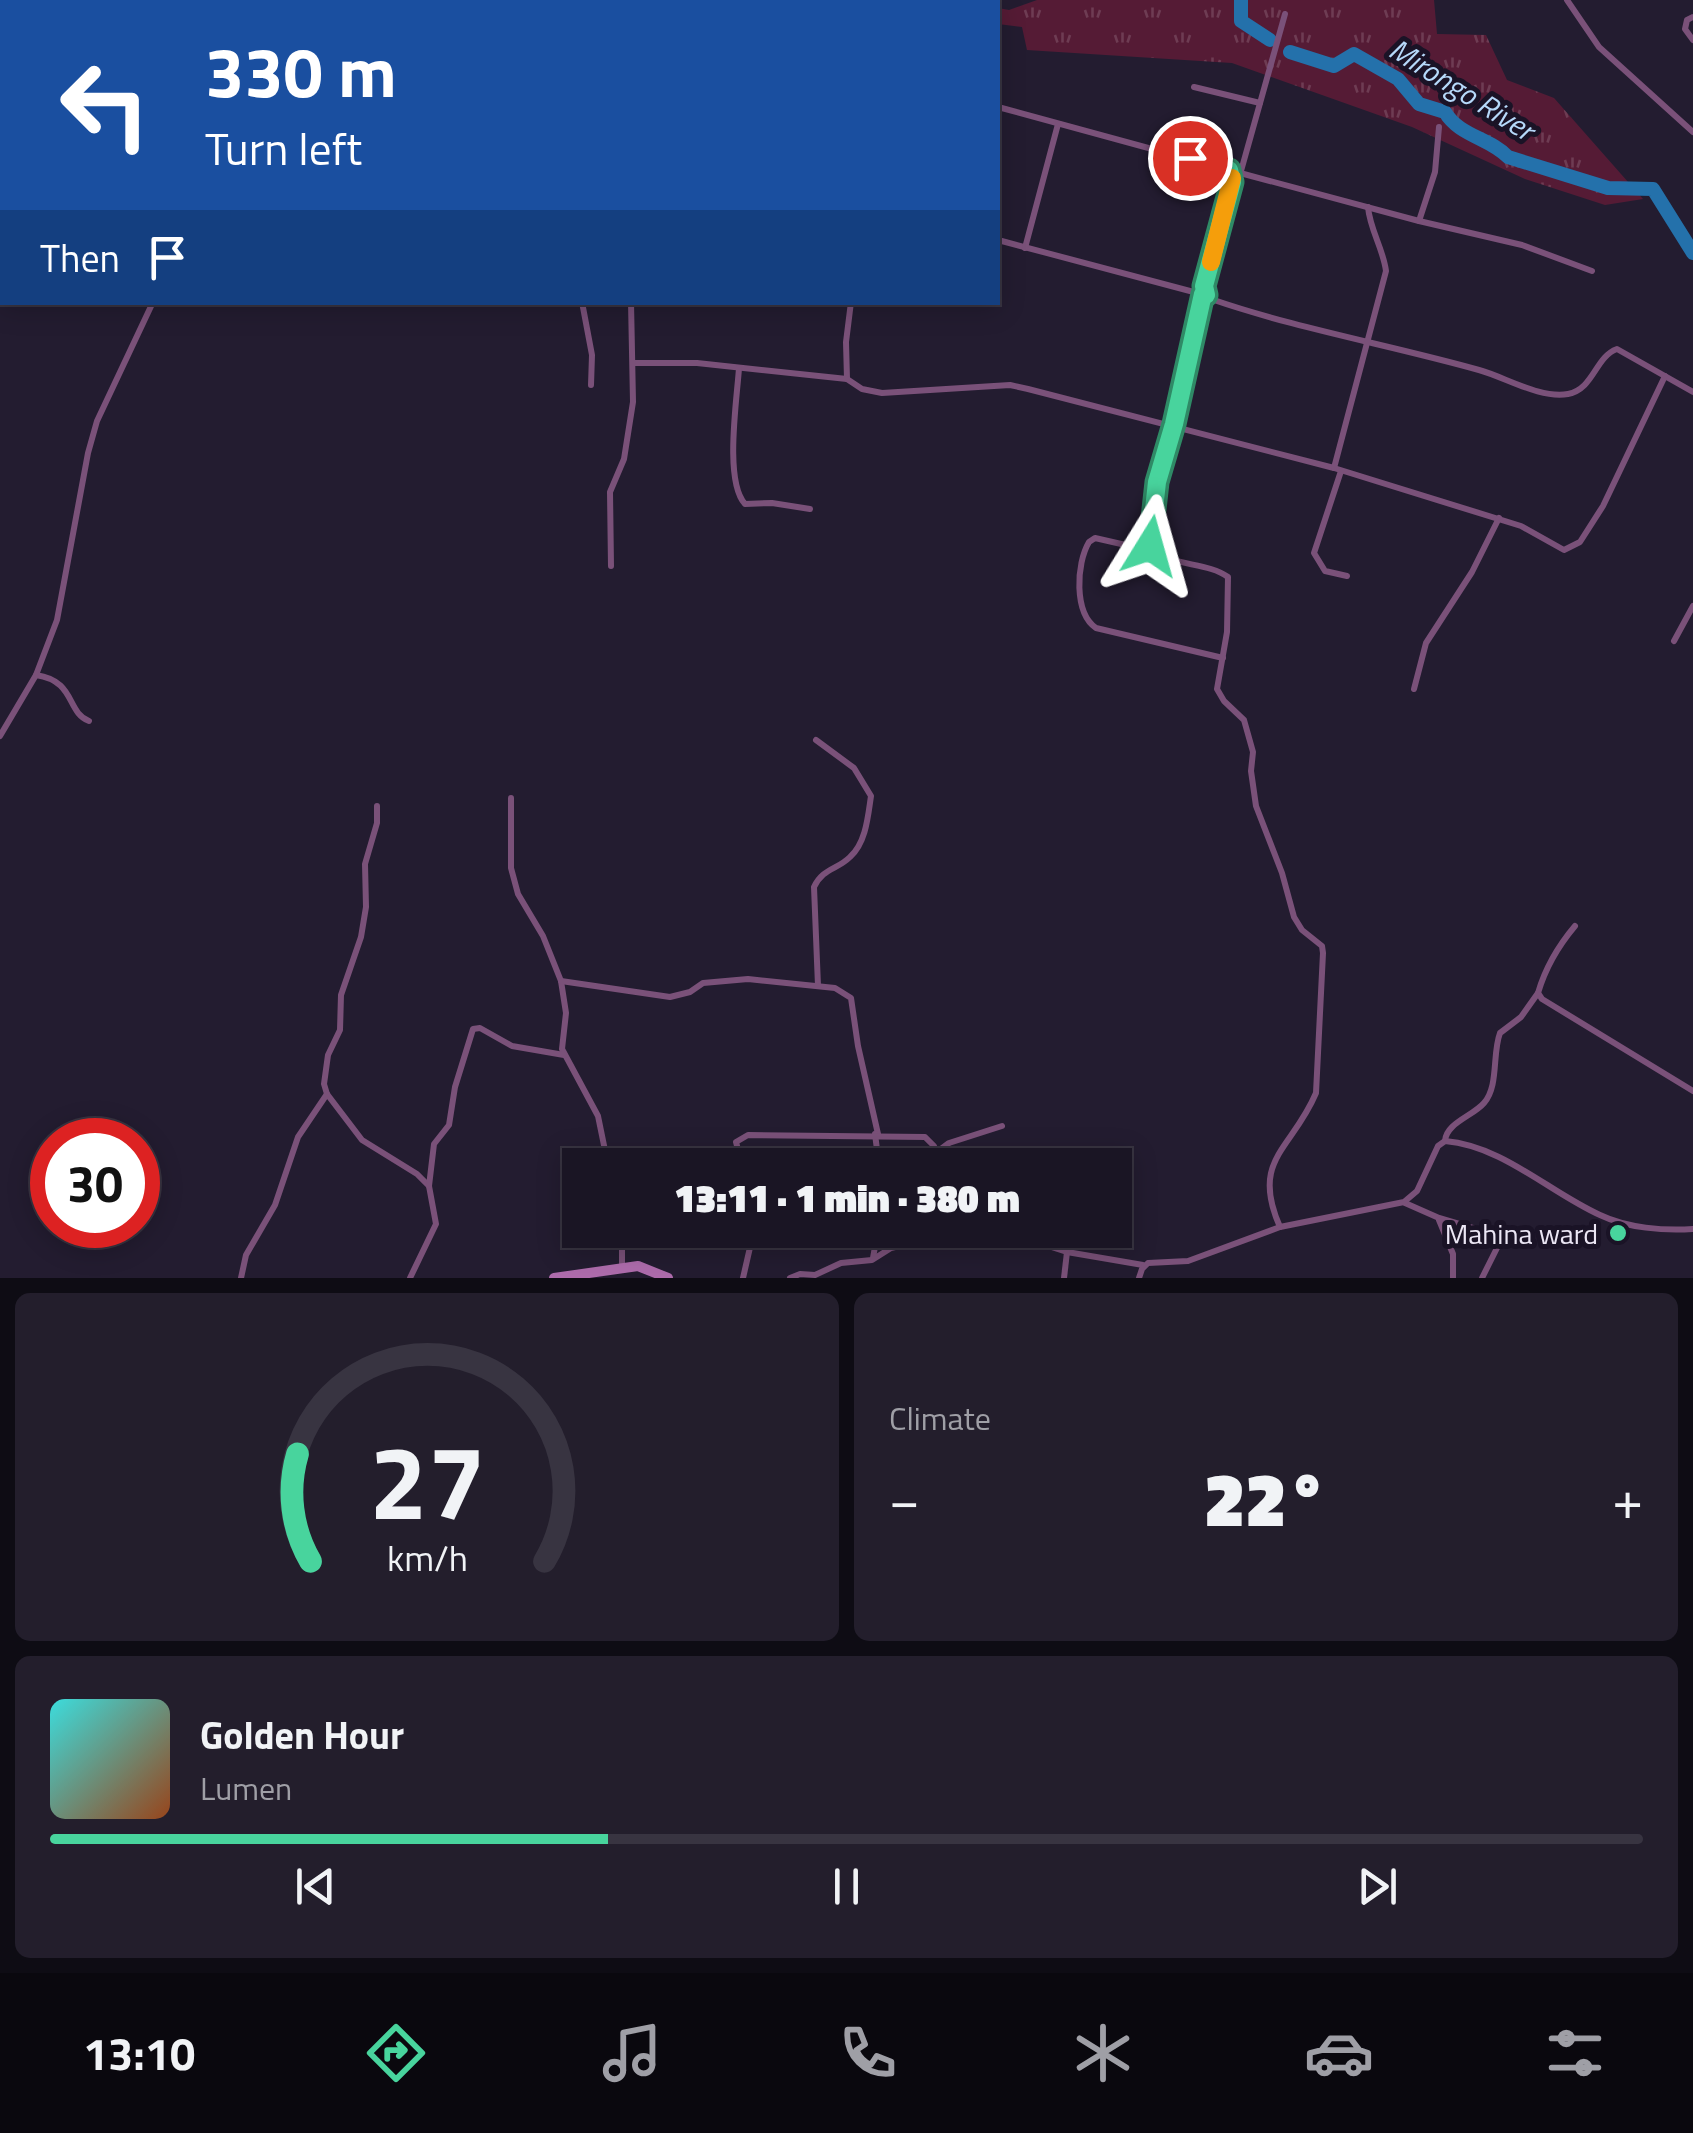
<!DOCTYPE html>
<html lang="en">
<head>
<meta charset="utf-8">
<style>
  :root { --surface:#1a1524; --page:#231e2c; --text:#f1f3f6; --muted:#9f9fa6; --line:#383441; --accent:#48d49d }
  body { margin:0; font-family:"Titillium Web",sans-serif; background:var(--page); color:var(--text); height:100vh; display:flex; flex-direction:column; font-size:38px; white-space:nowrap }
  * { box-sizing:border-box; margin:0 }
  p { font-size:32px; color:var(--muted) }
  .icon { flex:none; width:55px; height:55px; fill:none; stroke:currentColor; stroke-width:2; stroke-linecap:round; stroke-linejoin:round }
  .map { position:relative; height:1278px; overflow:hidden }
  .drawer { display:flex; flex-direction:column; gap:15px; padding:15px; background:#0e0c14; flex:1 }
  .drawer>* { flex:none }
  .banner { position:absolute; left:0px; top:0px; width:1000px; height:305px; box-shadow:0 5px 25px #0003,0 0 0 2px var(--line); background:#1a4fa0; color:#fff; overflow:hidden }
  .speed { position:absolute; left:30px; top:1118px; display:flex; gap:20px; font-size:50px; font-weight:700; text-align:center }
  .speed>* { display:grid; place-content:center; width:130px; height:130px; border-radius:50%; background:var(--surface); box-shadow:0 5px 25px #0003,0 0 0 2px var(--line); line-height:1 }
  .speed .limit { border:15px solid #d22; background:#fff; color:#111 }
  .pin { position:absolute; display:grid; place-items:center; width:85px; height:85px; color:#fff; margin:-42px; border:5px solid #fff; border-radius:50%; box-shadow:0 2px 10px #0007 }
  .me { position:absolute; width:110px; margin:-55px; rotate:8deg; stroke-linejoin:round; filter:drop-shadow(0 0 8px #0008) }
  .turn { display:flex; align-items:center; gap:35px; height:210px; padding:0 40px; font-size:45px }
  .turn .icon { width:130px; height:130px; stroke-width:2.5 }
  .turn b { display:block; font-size:70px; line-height:85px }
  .then { display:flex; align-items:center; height:95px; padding:0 40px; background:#0003; gap:20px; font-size:38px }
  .big { font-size:75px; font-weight:800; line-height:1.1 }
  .drawer .card { flex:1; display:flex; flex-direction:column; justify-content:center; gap:15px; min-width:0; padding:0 35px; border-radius:15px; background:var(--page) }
  .drawer .dial { align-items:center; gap:0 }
  .dial svg { height:260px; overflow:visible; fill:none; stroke:var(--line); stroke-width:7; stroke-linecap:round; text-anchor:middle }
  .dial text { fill:var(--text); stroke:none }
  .song { display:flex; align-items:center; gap:30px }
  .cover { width:120px; height:120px; border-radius:15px; background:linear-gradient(135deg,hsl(180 70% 55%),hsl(20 70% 35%)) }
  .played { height:10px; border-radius:5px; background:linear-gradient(90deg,var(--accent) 35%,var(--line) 35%) }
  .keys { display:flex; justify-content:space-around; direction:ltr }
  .heat { display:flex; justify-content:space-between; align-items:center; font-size:55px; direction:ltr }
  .drawer .tiles { flex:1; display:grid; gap:15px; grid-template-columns:1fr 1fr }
  .card:last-child { grid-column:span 2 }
  .trip { position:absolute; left:562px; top:1148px; width:570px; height:100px; border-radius:0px; background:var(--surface); box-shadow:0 5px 25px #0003,0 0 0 2px var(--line); font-weight:800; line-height:100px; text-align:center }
  .tabs { display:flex; height:160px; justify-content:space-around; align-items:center; background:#0a080e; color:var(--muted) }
  .tabs .icon { width:70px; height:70px }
  .tabs .active { color:var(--accent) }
  .tabs b { font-size:45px; color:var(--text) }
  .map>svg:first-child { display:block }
</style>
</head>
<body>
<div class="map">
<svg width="1693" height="1278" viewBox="0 0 1693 1278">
  <defs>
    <pattern id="grass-tufts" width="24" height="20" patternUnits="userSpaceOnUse" patternTransform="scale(2.5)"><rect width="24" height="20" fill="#551b35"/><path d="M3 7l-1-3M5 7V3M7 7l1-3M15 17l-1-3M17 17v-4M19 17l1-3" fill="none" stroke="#6e3c53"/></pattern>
  </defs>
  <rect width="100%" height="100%" fill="#231c30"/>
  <!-- grass -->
  <path fill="url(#grass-tufts)" d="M1037 0H1434L1437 34 1486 35 1507 80 1554 98 1643 199 1605 205 1525 179 1412 127 1232 63 1027 50 1022 27 998 24V8L1009 10Z"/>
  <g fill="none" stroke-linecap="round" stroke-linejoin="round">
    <!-- river -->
    <g stroke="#2471ab" stroke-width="14">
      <path d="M1241 0V21L1270 40"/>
      <path d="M1290 52 1334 66 1354 54 1398 79 1419 104 1445 112C1459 136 1490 138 1508 157L1608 188 1653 189 1693 253"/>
    </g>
    <!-- street -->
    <g stroke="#7a5179" stroke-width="6">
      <path d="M525 0V2"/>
      <path d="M844 0 875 2"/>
      <path d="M1567 0 1599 47 1693 132"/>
      <path d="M498 2 513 0"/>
      <path d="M0 15H2"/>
      <path d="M1693 17 1687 20 1685 29 1693 40"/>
      <path d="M1194 87 1260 103"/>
      <path d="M998 107 1229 170 1232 182 1204 286 1211 299C1298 329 1390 345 1479 370 1505 377 1540 399 1568 394 1594 389 1595 357 1617 349L1693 392"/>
      <path d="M1229 170 1419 221 1522 245 1592 271"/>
      <path d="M1241 171 1285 14"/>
      <path d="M1419 221 1435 172 1439 127"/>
      <path d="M998 240 1205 295"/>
      <path d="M1025 248 1058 124"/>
      <path d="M582 302 592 355 591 385"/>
      <path d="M851 302 846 342 847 379 862 389 882 393 1010 385 1028 389 1334 468 1521 526 1564 550 1580 542 1603 506 1665 376"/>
      <path d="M634 363H697L847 379"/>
      <path d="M739 368C737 399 724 481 745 504L772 503 810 509"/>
      <path d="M1172 424 1203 294"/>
      <path d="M1175 424 1157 482 1149 546C1167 567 1206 561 1228 577L1227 632 1217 689 1224 701 1244 720 1253 752 1251 771 1256 806 1282 873 1294 917 1302 930 1322 946 1323 953 1316 1093C1292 1150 1250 1159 1280 1227"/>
      <path d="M1334 468 1386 271C1383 248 1370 230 1368 207"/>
      <path d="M1341 471 1314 553 1325 571 1347 576"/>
      <path d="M1152 551 1095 538 1089 542C1076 564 1074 613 1096 628L1223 658"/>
      <path d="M611 566 610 492 624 459 633 402 631 302"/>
      <path d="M1674 641 1693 606"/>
      <path d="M36 675C76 681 66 712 89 721"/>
      <path d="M1414 689 1426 643 1472 572 1499 518"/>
      <path d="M0 736 36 675 57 620 88 453 97 421 153 302"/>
      <path d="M816 740 854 768 871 796C868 816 866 843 850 857 837 870 823 868 814 887L818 986"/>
      <path d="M511 798V868L518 894 543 936 561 981 566 1013 562 1049 598 1116 608 1165"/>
      <path d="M377 806V823L365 864 366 907 361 937 341 995 340 1030 328 1055 324 1084 327 1094 362 1140 417 1174 429 1186 436 1224 410 1278"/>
      <path d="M1575 926C1559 945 1545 969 1538 993L1542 999 1693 1091"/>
      <path d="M561 981 670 997 690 992 703 983 748 979 835 988 851 998 858 1046 878 1134"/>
      <path d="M875 1134 879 1165"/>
      <path d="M1445 1141C1446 1123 1473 1116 1484 1103 1499 1086 1492 1054 1500 1033L1521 1017 1538 993"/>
      <path d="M937 1152 949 1143 1002 1126"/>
      <path d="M742 1165 736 1142 748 1135 925 1137 934 1146 939 1165"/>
      <path d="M429 1186 434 1144 449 1125 455 1087 473 1029 480 1028 512 1046 564 1055"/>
      <path d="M1405 1203 1439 1218 1493 1234 1497 1248 1482 1278"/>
      <path d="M1439 1220 1453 1254V1278"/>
      <path d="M975 1230 1011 1234 1067 1252 1143 1265"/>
      <path d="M873 1258 878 1230"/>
      <path d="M622 1267V1239L626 1230"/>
      <path d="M241 1278 246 1255 275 1205 298 1137 327 1094"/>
      <path d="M743 1278 754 1230"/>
      <path d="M790 1278 800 1274 815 1275 841 1263 872 1260 891 1248 925 1240 943 1230"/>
      <path d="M1064 1278 1067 1252"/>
      <path d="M1139 1278 1142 1269 1148 1263 1188 1261 1280 1227 1404 1202 1417 1191 1438 1146 1445 1141C1503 1146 1549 1192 1600 1215 1627 1228 1664 1231 1693 1229"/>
    </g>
    <!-- secondary -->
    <path stroke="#ae6cac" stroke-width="10" d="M554 1278 638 1266 668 1278"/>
  </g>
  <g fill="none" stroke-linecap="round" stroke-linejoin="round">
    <!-- route casing -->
    <g stroke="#2f8a66" stroke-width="25">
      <path id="route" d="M1150 546 1157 482 1174 424 1203 294 1206 295 1204 286 1232 182 1229 170 1190 158"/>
    </g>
    <!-- route -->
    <use href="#route" stroke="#48d49d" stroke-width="18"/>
    <!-- slow -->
    <path stroke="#f59e0b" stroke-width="18" d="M1211 262 1232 178"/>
  </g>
  <!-- markers -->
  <circle fill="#48d49d" stroke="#1a1326" stroke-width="4" cx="1618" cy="1233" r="10"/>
  <g text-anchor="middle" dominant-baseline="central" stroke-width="10" stroke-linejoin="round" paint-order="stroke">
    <!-- poi labels -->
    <g font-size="28" fill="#ebe6f4" stroke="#1a1326" text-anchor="end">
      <text x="1598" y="1233">Mahina ward</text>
    </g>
    <!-- water labels -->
    <g font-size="30" font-style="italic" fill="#b6d9fa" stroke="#1a1326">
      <text transform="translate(1462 89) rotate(32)">Mirongo River</text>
    </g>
  </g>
</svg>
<div class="speed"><div class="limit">30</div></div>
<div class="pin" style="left:1190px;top:158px;background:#d93025"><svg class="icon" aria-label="arrive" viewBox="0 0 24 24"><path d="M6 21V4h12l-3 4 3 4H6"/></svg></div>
<svg class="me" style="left:1150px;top:546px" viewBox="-20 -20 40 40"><path d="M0-17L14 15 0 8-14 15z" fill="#48d49d" stroke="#fff" stroke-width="4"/></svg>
<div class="trip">13:11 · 1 min · 380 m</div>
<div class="banner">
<div class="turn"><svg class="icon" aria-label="left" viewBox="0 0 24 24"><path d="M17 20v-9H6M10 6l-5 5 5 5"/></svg><div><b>330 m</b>Turn left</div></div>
<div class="then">Then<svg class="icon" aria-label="arrive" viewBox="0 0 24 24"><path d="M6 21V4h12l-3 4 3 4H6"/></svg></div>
</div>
</div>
<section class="drawer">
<div class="tiles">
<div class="card dial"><svg viewBox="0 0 100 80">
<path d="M14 69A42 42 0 1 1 86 69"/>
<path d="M14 69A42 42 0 0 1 10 36" stroke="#48d49d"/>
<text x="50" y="56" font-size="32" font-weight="700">27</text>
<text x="50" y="72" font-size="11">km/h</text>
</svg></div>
<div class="card"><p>Climate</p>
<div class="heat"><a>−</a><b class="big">22°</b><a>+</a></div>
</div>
<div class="card">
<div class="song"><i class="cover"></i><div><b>Golden Hour</b><p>Lumen</p></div></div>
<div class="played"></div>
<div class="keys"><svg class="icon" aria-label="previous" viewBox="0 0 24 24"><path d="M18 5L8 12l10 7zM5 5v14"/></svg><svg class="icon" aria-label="pause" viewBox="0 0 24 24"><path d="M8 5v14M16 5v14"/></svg><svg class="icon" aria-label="next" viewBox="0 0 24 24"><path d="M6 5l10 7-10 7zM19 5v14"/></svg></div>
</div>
</div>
</section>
<nav class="tabs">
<b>13:10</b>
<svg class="icon active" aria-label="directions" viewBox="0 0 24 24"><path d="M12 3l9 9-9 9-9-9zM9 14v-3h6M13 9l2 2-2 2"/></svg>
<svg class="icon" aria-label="music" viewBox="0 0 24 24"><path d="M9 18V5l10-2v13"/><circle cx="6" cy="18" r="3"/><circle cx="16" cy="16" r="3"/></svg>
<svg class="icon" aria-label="phone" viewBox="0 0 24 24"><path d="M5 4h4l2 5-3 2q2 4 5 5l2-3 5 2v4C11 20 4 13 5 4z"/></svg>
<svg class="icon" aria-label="climate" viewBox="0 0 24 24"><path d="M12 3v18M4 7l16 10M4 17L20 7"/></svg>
<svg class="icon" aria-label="car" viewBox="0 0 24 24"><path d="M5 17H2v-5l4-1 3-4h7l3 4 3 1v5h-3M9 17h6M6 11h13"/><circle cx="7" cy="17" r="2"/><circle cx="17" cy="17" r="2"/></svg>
<svg class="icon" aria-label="filters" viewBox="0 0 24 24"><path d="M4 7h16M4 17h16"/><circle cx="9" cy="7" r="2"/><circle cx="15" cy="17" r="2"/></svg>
</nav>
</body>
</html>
